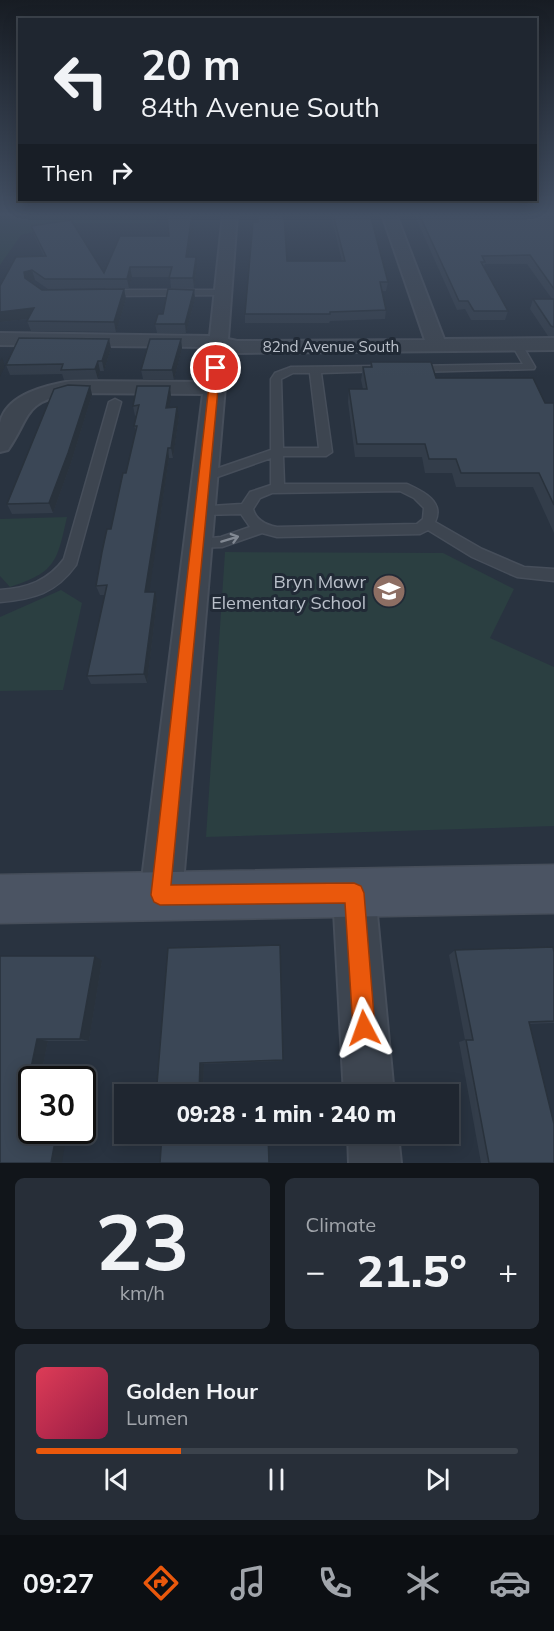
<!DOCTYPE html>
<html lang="en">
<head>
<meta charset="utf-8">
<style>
  :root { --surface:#1f2630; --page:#272e38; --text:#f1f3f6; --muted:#a1a5ab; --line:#3c434c; --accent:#ea580c }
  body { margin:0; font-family:Mulish,sans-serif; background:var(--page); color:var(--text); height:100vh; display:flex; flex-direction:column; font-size:22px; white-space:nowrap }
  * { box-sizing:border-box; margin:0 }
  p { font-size:20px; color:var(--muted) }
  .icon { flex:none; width:33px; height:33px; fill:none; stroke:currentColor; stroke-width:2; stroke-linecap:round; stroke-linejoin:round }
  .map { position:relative; height:1163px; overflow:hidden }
  .side { display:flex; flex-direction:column; gap:15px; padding:15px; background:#11151a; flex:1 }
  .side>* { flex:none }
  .hud { position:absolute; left:18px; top:18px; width:519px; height:183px; border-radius:0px; box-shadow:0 3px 15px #0003,0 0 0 2px var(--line); background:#1f2630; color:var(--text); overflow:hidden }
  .speed { position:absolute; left:18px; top:1066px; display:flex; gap:12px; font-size:30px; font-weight:700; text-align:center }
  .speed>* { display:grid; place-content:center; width:78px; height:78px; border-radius:50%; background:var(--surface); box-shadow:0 3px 15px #0003,0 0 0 2px var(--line); line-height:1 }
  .speed .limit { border:3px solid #111; border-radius:9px; background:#fff; color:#111 }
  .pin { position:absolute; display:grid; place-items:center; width:51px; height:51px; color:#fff; margin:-26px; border:3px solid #fff; border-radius:50%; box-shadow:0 2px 6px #0007 }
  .me { position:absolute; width:66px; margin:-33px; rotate:356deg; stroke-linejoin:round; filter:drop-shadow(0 0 4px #0008) }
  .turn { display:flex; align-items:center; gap:21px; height:126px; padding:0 24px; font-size:27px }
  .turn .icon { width:78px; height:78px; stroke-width:2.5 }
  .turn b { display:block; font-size:42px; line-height:51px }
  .then { display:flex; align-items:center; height:57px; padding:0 24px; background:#0003; gap:12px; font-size:22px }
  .big { font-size:45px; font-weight:800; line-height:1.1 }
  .side .tile { flex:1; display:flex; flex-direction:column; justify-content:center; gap:9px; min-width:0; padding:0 21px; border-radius:9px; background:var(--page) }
  .side .dial { align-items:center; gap:0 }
  .dial b { font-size:78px; line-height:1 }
  .song { display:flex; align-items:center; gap:18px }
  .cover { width:72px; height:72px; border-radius:9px; background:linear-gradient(135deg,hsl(350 70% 55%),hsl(340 70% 35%)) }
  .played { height:6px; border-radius:3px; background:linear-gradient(90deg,var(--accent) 30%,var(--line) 30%) }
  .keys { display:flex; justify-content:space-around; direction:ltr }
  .heat { display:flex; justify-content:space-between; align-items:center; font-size:33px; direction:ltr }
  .side .tiles { flex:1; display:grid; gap:15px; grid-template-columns:1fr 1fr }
  .tile:last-child { grid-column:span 2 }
  .trip { position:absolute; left:114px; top:1084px; width:345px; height:60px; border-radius:0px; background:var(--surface); box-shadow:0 3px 15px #0003,0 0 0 2px var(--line); font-weight:800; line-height:60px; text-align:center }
  .tab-bar { display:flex; height:96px; justify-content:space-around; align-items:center; background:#0c0f13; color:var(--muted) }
  .tab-bar .icon { width:42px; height:42px }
  .tab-bar .selected { color:var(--accent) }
  .tab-bar b { font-size:27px; color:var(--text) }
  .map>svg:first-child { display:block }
</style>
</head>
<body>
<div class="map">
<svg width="554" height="1163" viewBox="0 0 554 1163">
  <rect width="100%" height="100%" fill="#293340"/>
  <!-- green -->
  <g fill="#2b3f41">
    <path d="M0 214H159L156 223H67L21 235 0 265Z"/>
    <path d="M67 517C57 562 56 572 10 587L0 576V519Z"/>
    <path d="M225 552 443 553 514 589 490 638 554 667V826L206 837Z"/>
    <path d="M61 590 82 603 63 690 0 691V617Z"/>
  </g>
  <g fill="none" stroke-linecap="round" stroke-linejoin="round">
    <!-- lane casing -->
    <g stroke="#464e5a" stroke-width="3">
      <g id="lane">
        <path d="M222 290 226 293 225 295 106 296 102 293 106 290Z"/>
        <path d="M517 342 521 343 535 367 534 369 414 372 409 369 414 366 523 364 512 345Z"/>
        <path d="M381 366 385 367V371L321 373 332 452 326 456H283L284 484H407C422 491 445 501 435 522L482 549 524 567 554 569V581L517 577 472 557 428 530 420 534 277 537 262 533 222 547 192 548 190 544 192 540 221 537 250 527 241 514 200 515 193 510 195 507 242 504 250 492 271 485V458L203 482 197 478 198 475 271 450V379L275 373 291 367ZM293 373H310L319 448H283L281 379ZM400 491 414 498 424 508 423 519 417 524 277 527C266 525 256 520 253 509L260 498 272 493Z"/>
        <path d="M115 399 121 402 76 565C56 593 34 599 0 602V590C27 588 48 581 64 559L109 402Z"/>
      </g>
    </g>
    <!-- street casing -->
    <g stroke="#464e5a" stroke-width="4">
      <g id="street">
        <path d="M223 214H237L228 339 237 341 425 340 382 214H396L444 339 554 338V350L237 353 228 351 182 895 176 910 161 916 146 910 140 895 203 394 71 393C23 402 31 416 8 450L0 452C0 443 0 432 0 423 6 394 47 385 71 381L205 382 209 347 0 345V333L210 336Z"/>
        <path d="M354 872 369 878 375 893 394 1095H344L333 893 339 878Z"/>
        <path d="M348 1134H398L401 1163H349Z"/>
      </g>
    </g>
    <!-- secondary casing -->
    <g stroke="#464e5a" stroke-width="3">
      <path id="secondary" d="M554 865V913L0 923V875Z"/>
    </g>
    <!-- lane -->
    <use href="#lane" fill="#3d4550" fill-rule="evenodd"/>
    <!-- street -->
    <use href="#street" fill="#3d4550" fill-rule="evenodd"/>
    <!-- secondary -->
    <use href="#secondary" fill="#4b5463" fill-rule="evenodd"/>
  </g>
  <!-- wall -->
  <g fill="#333d4a">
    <path d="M333 214H370L388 282 386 291H382L386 310 385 319 330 321 329 323H245V314L287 261H342L332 220Z"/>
    <path d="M414 214H554V336H548L530 309 533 299H552L527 264H485L484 267 508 311 505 320H471L465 309 457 310Z"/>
    <path d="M194 224 188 257 197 266 194 288H171L170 277H132L129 288 48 289 35 280 29 281 42 290 124 289 126 299 116 332 31 331 27 321 29 319 0 322V286L44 256 34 235 31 226 104 273 169 236Z"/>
    <path d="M194 290 195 299 186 333H157L155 324Z"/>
    <path d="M181 339 182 349 174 380 143 379 141 370Z"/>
    <path d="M111 348 104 371H100L98 379 64 380 62 374 10 375 6 365Z"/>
    <path d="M371 362 545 403H554V533L533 487H456L452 473H425L422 457H355L348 402 349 389H363L361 380 363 367H370Z"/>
    <path d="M90 386 92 395 71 463 53 513 12 514 7 504Z"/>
    <path d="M171 396 169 407 179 417 173 458H169L149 592 157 601 147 683 91 684 87 676 105 595H100L96 586 126 473 136 431 134 426 137 415 135 416 133 406Z"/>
    <path d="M280 945 283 1061 204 1064 203 1095H130L157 1084Z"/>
    <path d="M455 950 554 952V1023L530 1024 554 1163H481L459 1042 465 1040 449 955Z"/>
    <path d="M0 956 102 961 89 1041H48L40 1080H32L0 1163Z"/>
  </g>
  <!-- shaded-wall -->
  <g fill="#29323c">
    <path d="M193 215 194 224 187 266 186 257Z"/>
    <path d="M196 257 197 266 194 288 193 278Z"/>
    <path d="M130 267 132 277 129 288 127 279Z"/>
    <path d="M32 270 35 280 27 282 25 278 24 272Z"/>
    <path d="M124 289 126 299 116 332 114 322Z"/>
    <path d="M194 290 195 299 186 333 185 324Z"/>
    <path d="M34 308 37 318 0 322V312Z"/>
    <path d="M109 339 111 348 104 371 102 361Z"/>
    <path d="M181 339 182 349 174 380 172 370Z"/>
    <path d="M2 357 5 367 0 377V361Z"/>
    <path d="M98 361 100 371 98 379 95 369Z"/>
    <path d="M90 386 92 395 71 463 53 513 49 503Z"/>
    <path d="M170 386 171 396 168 417 166 408Z"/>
    <path d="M177 407 179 417 173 458 171 448Z"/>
    <path d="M168 448 169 458 148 601 145 592Z"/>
    <path d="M155 592 157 601 147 683 144 674Z"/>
    <path d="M95 956 102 961 89 1041 80 1039Z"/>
    <path d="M37 1039 48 1041 40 1080H32V1092H26Z"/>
    <path d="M200 1063 204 1064 203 1095H199Z"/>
    <path d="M57 1131H67L62 1163H51Z"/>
  </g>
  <!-- building -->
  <g fill="#3b4756" stroke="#29323c" stroke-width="1.5">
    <path d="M167 214H192L186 257H196L193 278H169L172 267H130L127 279H45L32 270 24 272 25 278 42 290 124 289 114 322 27 321 34 308 0 312V286L16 257 46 256 31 226 71 220 104 273 120 236H169Z"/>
    <path d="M258 214H284L287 261H345L333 214H370L388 282H380L386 310 330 312V314H245L253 222H258Z"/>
    <path d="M419 214H554V289L530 255 482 256 485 262H481L508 311H474L468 301H459Z"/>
    <path d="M168 289 194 290 185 324H155L158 314H163Z"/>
    <path d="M533 299H554V327L551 326Z"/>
    <path d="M19 338 109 339 102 361H98L95 369 61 370 63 364 6 365Z"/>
    <path d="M150 339H181L172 370H141Z"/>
    <path d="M371 362H431L436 378H533L545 403H554V505L539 473H461L456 459H429L425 444H357L349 389H367L363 367H372Z"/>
    <path d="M68 385 90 386 68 453 49 503 7 504 54 389Z"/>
    <path d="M137 386H170L166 408 177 407 171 448H168L145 592H155L144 674 87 676 107 585 96 586 102 552 107 529H111L123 473H126L137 426H134L139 405 133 406Z"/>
    <path d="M280 945 283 1060 200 1063 199 1095H130L131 1085 157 1084 168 948Z"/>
    <path d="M553 947 554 952V1021L529 1022 554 1124V1163H489L466 1040H473L455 950Z"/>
    <path d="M0 956H95L80 1039H37L26 1092H32V1131H57L51 1163H0Z"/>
    <path d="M162 1134H268L269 1163H160Z"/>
  </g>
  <!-- one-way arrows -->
  <defs><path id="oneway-shaft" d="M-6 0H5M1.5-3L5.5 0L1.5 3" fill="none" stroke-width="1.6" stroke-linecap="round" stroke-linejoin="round" transform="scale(1.5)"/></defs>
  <use stroke="#828993" href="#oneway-shaft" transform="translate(230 539) rotate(-17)"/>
  <!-- sky -->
  <linearGradient id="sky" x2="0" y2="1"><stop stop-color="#171c23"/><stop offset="0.57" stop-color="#435064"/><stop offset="1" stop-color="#435064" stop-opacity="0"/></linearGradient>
  <rect width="554" height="377" fill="url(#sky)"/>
  <!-- route -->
  <path fill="#ea580c" stroke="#983908" stroke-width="1.5" d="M216 365 220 368 171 885 354 883 361 886 364 893 375 1028 372 1036 364 1039 356 1036 353 1028 345 903 160 905 154 902 151 895 211 368Z"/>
  <!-- icons -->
  <defs>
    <g id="school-disc" transform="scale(1.725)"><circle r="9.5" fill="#8d6e63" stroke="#212a36"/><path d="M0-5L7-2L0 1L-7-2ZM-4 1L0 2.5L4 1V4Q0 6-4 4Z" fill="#fff"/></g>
  </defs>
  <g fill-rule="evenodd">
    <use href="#school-disc" x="389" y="591"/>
  </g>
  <g text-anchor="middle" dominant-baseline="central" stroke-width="6" stroke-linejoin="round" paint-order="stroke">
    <!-- far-street labels -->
    <g font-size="15" fill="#bac0ca" stroke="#212a36">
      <text x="331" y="346">82nd Avenue South</text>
    </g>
    <!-- poi labels -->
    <g font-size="18" fill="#bac0ca" stroke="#212a36" text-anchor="end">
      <text x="366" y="581">Bryn Mawr<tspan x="366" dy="21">Elementary School</tspan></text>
    </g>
  </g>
</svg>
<div class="speed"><div class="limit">30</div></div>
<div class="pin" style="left:216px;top:368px;background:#d93025"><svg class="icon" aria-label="arrive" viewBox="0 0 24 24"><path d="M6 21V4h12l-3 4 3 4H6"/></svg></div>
<svg class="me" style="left:364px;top:1028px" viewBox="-20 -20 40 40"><path d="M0-17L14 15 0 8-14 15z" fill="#ea580c" stroke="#fff" stroke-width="4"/></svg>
<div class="trip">09:28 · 1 min · 240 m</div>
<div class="hud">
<div class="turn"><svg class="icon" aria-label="left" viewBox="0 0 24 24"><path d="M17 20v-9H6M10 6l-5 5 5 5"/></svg><div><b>20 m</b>84th Avenue South</div></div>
<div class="then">Then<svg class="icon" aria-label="right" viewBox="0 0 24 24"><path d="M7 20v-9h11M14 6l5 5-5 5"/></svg></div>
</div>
</div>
<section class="side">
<div class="tiles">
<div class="tile dial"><b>23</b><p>km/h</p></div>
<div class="tile"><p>Climate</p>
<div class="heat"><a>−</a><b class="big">21.5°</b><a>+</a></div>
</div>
<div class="tile">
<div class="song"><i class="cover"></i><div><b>Golden Hour</b><p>Lumen</p></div></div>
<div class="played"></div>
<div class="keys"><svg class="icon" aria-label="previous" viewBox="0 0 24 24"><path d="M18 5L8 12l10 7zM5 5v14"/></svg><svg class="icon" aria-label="pause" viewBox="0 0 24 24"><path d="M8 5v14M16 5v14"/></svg><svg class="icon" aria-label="next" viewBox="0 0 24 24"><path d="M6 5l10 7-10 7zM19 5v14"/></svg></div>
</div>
</div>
</section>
<nav class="tab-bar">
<b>09:27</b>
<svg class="icon selected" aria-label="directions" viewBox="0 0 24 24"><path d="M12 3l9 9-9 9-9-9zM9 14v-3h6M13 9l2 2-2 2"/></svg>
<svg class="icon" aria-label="music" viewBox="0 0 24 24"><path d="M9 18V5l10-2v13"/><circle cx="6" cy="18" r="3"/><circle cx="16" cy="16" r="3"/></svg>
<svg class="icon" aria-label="phone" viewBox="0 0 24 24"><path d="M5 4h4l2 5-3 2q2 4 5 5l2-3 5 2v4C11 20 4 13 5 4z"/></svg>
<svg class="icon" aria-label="climate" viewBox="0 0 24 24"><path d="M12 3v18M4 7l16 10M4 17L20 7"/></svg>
<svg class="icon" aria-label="car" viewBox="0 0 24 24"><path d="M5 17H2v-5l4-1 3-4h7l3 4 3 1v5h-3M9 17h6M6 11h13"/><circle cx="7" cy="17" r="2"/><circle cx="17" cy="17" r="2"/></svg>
</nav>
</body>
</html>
